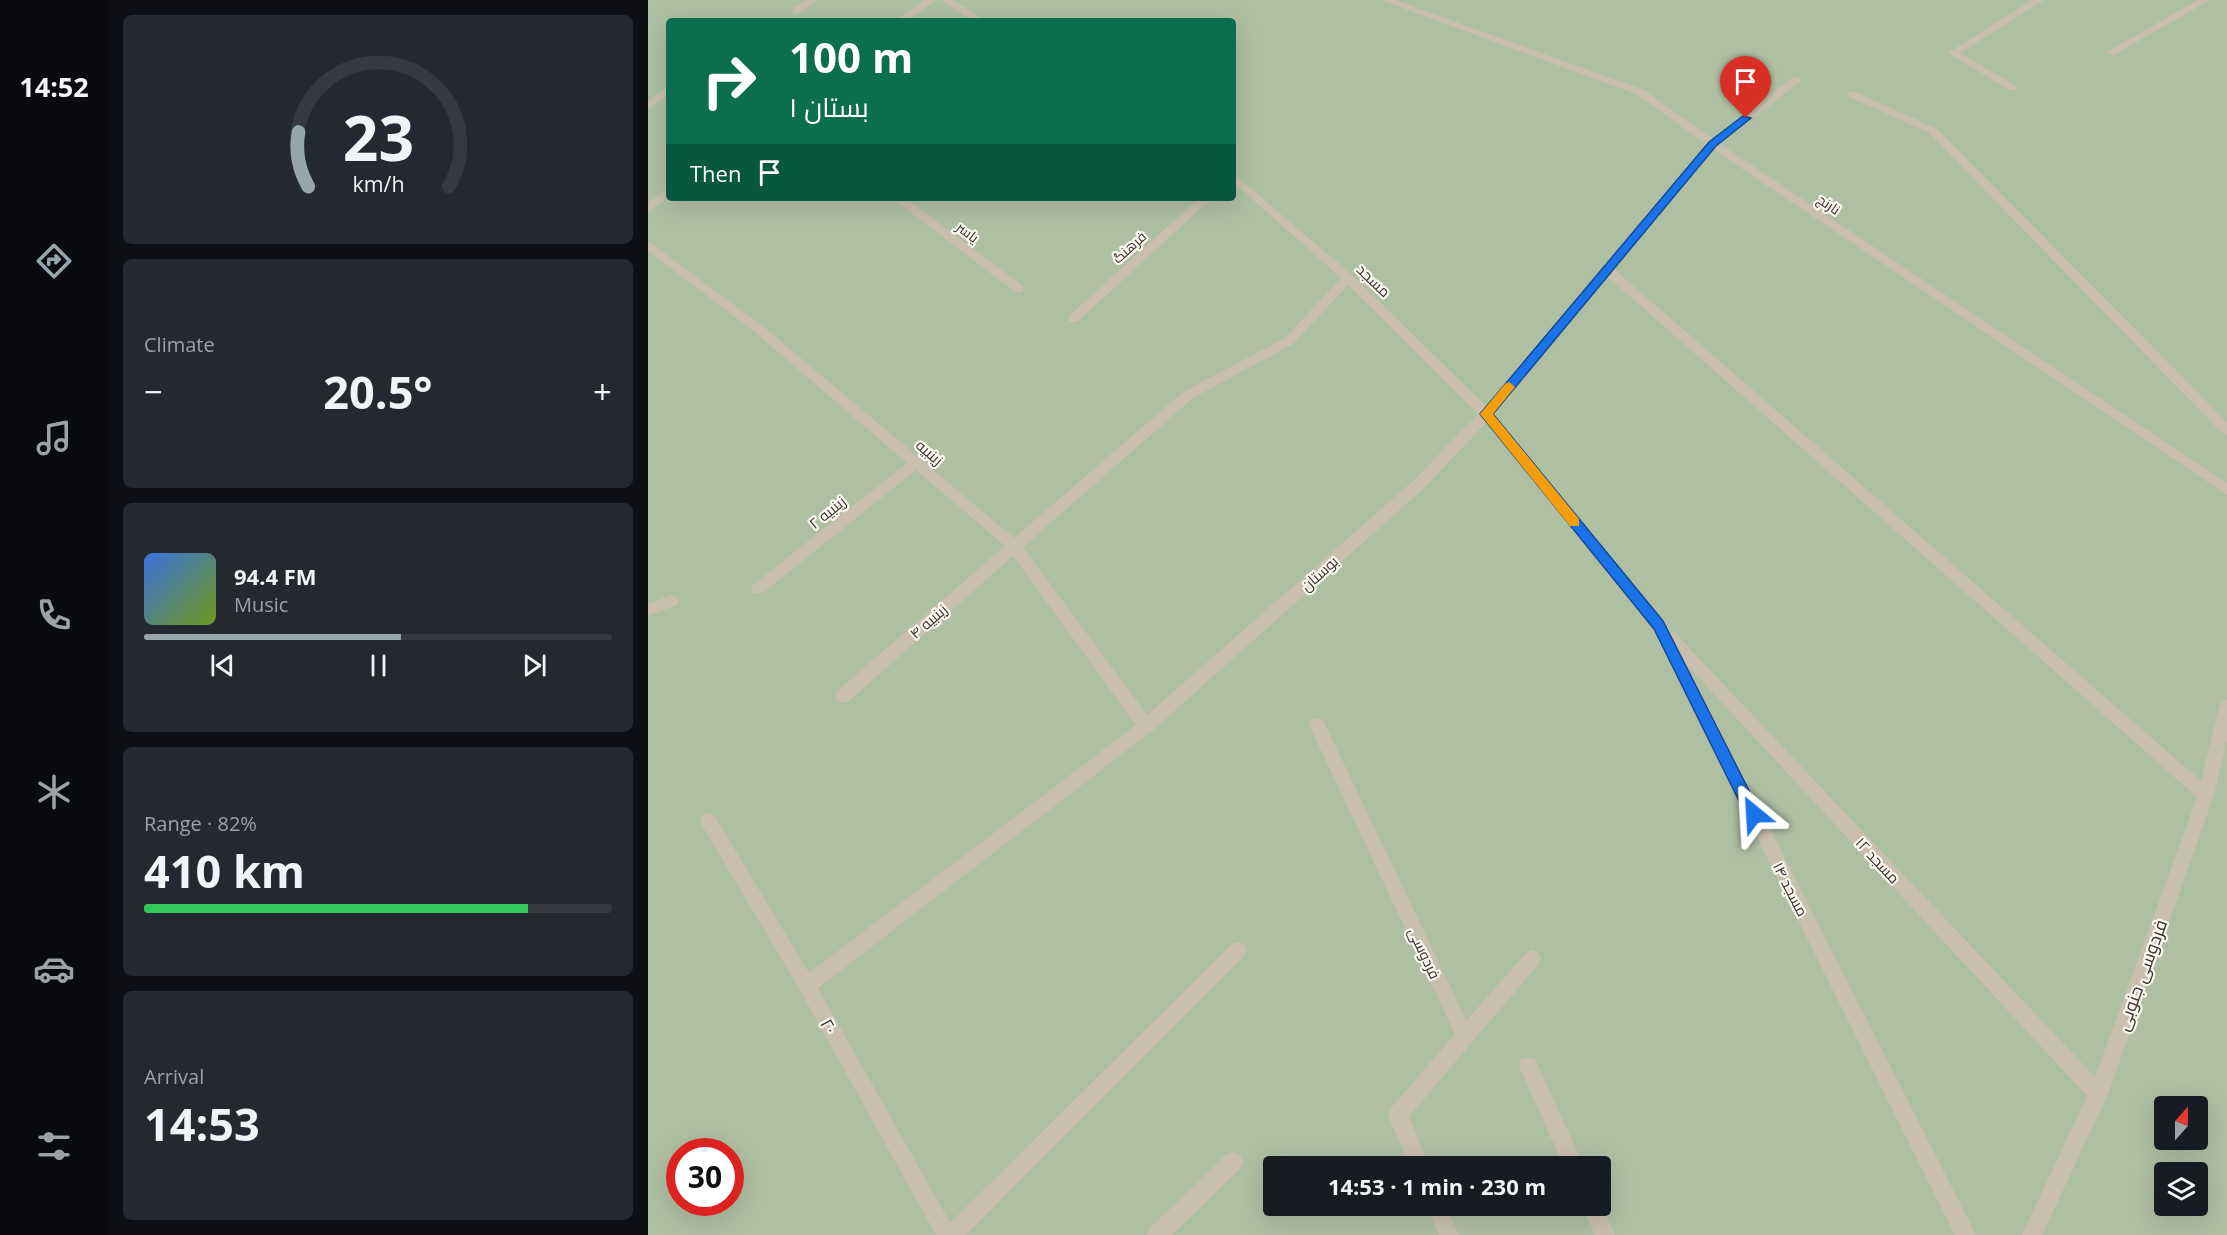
<!DOCTYPE html>
<html lang="en">
<head>
<meta charset="utf-8">
<style>
  :root { --surface:#171b24; --page:#242831; --text:#f1f3f6; --muted:#9ea1a6; --line:#363941; --accent:#95a6ae }
  body { margin:0; font-family:"Open Sans",Cairo,sans-serif; background:var(--page); color:var(--text); height:100vh; display:flex; flex-direction:column; font-size:22px; white-space:nowrap }
  * { box-sizing:border-box; margin:0 }
  p { font-size:20px; color:var(--muted) }
  .icon { flex:none; width:33px; height:33px; fill:none; stroke:currentColor; stroke-width:2; stroke-linecap:round; stroke-linejoin:round }
  .map { position:relative; flex:1; overflow:hidden }
  .details { display:flex; flex-direction:column; gap:15px; padding:15px; background:#0d0f14; width:540px }
  .details>* { flex:none }
  .banner { position:absolute; left:18px; top:18px; width:570px; height:183px; border-radius:6px; box-shadow:0 6px 24px #0002; background:#0b6e4f; color:#fff; overflow:hidden }
  .needle { width:39px; rotate:21deg }
  .fabs { position:absolute; left:1506px; top:1096px; display:grid; gap:12px }
  .fabs a { display:grid; place-items:center; width:54px; height:54px; border-radius:6px; background:var(--surface); box-shadow:0 6px 24px #0002; font-size:30px }
  .speed { position:absolute; left:18px; top:1138px; display:flex; gap:12px; font-size:30px; font-weight:700; text-align:center }
  .speed>* { display:grid; place-content:center; width:78px; height:78px; border-radius:50%; background:var(--surface); box-shadow:0 6px 24px #0002; line-height:1 }
  .speed .limit { border:9px solid #d22; background:#fff; color:#111 }
  .pin { position:absolute; display:grid; place-items:center; width:51px; height:51px; color:#fff; margin:-62px -26px; border-radius:50% 50% 50% 0; rotate:-45deg; box-shadow:0 0 6px #0007 }
  .pin .icon { rotate:45deg }
  .me { position:absolute; width:66px; margin:-33px; rotate:333deg; stroke-linejoin:round; filter:drop-shadow(0 0 4px #0008) }
  .turn { display:flex; align-items:center; gap:21px; height:126px; padding:0 24px; font-size:27px }
  .turn .icon { width:78px; height:78px; stroke-width:2.5 }
  .turn b { display:block; font-size:42px; line-height:51px }
  .then { display:flex; align-items:center; height:57px; padding:0 24px; background:#0003; gap:12px; font-size:22px }
  .big { font-size:45px; font-weight:700; line-height:1.1 }
  .details .widget { flex:1; display:flex; flex-direction:column; justify-content:center; gap:9px; min-width:0; padding:0 21px; border-radius:9px; background:var(--page) }
  .details .dial { align-items:center; gap:0 }
  .dial svg { height:156px; overflow:visible; fill:none; stroke:var(--line); stroke-width:7; stroke-linecap:round; text-anchor:middle }
  .dial text { fill:var(--text); stroke:none }
  .song { display:flex; align-items:center; gap:18px }
  .cover { width:72px; height:72px; border-radius:9px; background:linear-gradient(135deg,hsl(220 70% 55%),hsl(80 70% 35%)) }
  .played { height:6px; border-radius:3px; background:linear-gradient(90deg,var(--accent) 55%,var(--line) 55%) }
  .keys { display:flex; justify-content:space-around; direction:ltr }
  .heat { display:flex; justify-content:space-between; align-items:center; font-size:33px; direction:ltr }
  .charge { height:9px; border-radius:4px; background:linear-gradient(90deg,#34c759 82%,var(--line) 0) }
  .trip { position:absolute; left:615px; top:1156px; width:348px; height:60px; border-radius:6px; background:var(--surface); box-shadow:0 6px 24px #0002; font-weight:700; line-height:60px; text-align:center }
  main { display:flex; flex:1; min-height:0 }
  .dock { display:flex; flex-direction:column; width:108px; justify-content:space-around; align-items:center; background:#090b0e; color:var(--muted) }
  .dock .icon { width:42px; height:42px }
  .dock .selected { color:var(--accent) }
  .dock b { font-size:27px; color:var(--text) }
  .map>svg:first-child { display:block }
</style>
</head>
<body>
<main>
<nav class="dock">
<b>14:52</b>
<svg class="icon selected" aria-label="directions" viewBox="0 0 24 24"><path d="M12 3l9 9-9 9-9-9zM9 14v-3h6M13 9l2 2-2 2"/></svg>
<svg class="icon" aria-label="music" viewBox="0 0 24 24"><path d="M9 18V5l10-2v13"/><circle cx="6" cy="18" r="3"/><circle cx="16" cy="16" r="3"/></svg>
<svg class="icon" aria-label="phone" viewBox="0 0 24 24"><path d="M5 4h4l2 5-3 2q2 4 5 5l2-3 5 2v4C11 20 4 13 5 4z"/></svg>
<svg class="icon" aria-label="climate" viewBox="0 0 24 24"><path d="M12 3v18M4 7l16 10M4 17L20 7"/></svg>
<svg class="icon" aria-label="car" viewBox="0 0 24 24"><path d="M5 17H2v-5l4-1 3-4h7l3 4 3 1v5h-3M9 17h6M6 11h13"/><circle cx="7" cy="17" r="2"/><circle cx="17" cy="17" r="2"/></svg>
<svg class="icon" aria-label="filters" viewBox="0 0 24 24"><path d="M4 7h16M4 17h16"/><circle cx="9" cy="7" r="2"/><circle cx="15" cy="17" r="2"/></svg>
</nav>
<section class="details">
<div class="widget dial"><svg viewBox="0 0 100 80">
<path d="M14 69A42 42 0 1 1 86 69"/>
<path d="M14 69A42 42 0 0 1 9 41" stroke="#95a6ae"/>
<text x="50" y="56" font-size="32" font-weight="700">23</text>
<text x="50" y="72" font-size="11">km/h</text>
</svg></div>
<div class="widget"><p>Climate</p>
<div class="heat"><a>−</a><b class="big">20.5°</b><a>+</a></div>
</div>
<div class="widget">
<div class="song"><i class="cover"></i><div><b>94.4 FM</b><p>Music</p></div></div>
<div class="played"></div>
<div class="keys"><svg class="icon" aria-label="previous" viewBox="0 0 24 24"><path d="M18 5L8 12l10 7zM5 5v14"/></svg><svg class="icon" aria-label="pause" viewBox="0 0 24 24"><path d="M8 5v14M16 5v14"/></svg><svg class="icon" aria-label="next" viewBox="0 0 24 24"><path d="M6 5l10 7-10 7zM19 5v14"/></svg></div>
</div>
<div class="widget"><p>Range · 82%</p><b class="big">410 km</b><div class="charge"></div></div>
<div class="widget"><p>Arrival</p><b class="big">14:53</b></div>
</section>
<div class="map">
<svg width="1579" height="1235" viewBox="0 0 1579 1235">
  <rect width="100%" height="100%" fill="#f1ede1"/>
  <!-- green -->
  <path fill="#afbfa2" fill-rule="evenodd" d="M0 0H1579V1235H0ZM21 21H585V198H21ZM1516 1107H1550V1140H1516ZM32 1152H82V1203H32ZM626 1167H952V1206H626ZM1516 1173H1550V1206H1516Z"/>
  <g fill="none" stroke-linecap="round" stroke-linejoin="round">
    <!-- lane -->
    <g fill="#c8bfad" fill-rule="evenodd">
      <path d="M590 942 596 944 599 950 596 956 318 1235H294L297 1228 584 944Z"/>
      <path d="M884 950 890 953 893 959 890 965 824 1042 817 1045 810 1042 808 1036 810 1030 878 953Z"/>
      <path d="M880 1057 887 1059 936 1167H916L871 1066 873 1059Z"/>
      <path d="M585 1152 592 1155 595 1162 592 1169 524 1235H499L502 1228 578 1155Z"/>
      <path d="M952 1202 967 1235H947L934 1206H952Z"/>
    </g>
    <!-- street -->
    <g fill="#c8bfad" fill-rule="evenodd">
      <path d="M158 0H169L151 13H145V9Z"/>
      <path d="M276 0H288L259 21H247Z"/>
      <path d="M293 0H305L337 21H325Z"/>
      <path d="M733 0H747L996 90 1065 139 1145 77H1153V81L1072 144 1579 483V495L1066 150 966 269 1553 781 1571 707 1573 702 1579 700V741L1566 795 1460 1094 1394 1235H1374L1439 1096 1039 665 1328 1235H1307L1005 629 838 423 775 489 504 731 170 988 309 1235H288L153 992 54 825 52 820 54 815 60 813 66 815 161 973 488 725 365 556 201 701 195 703 189 701 187 696 189 691 357 546 268 470 115 593H105L103 589 105 585 259 463 108 333 0 251V241L116 327 366 538 535 392 637 338 693 278 585 182V173L704 275 838 406 1059 145 988 94ZM960 277 1549 797 1447 1077 1028 634 1022 632 1016 621 845 414ZM700 285 830 414 765 481 499 715 375 547 545 398 645 344Z"/>
      <path d="M1384 0H1396L1312 53 1369 86V90H1361L1300 53Z"/>
      <path d="M1550 0H1562L1466 55 1457 53Z"/>
      <path d="M21 86V94L0 109V101Z"/>
      <path d="M1200 92H1208L1289 129 1579 422V435L1574 433 1281 133 1200 96Z"/>
      <path d="M21 188V197L0 212V202Z"/>
      <path d="M244 198H257L375 286V292H367Z"/>
      <path d="M551 198H564L429 322H421V316Z"/>
      <path d="M24 595 29 597 31 601 29 605 0 616V604Z"/>
      <path d="M669 718 675 720 826 1036 824 1042 761 1117 782 1167H762L740 1115 743 1108 807 1034 661 725 663 720Z"/>
      <path d="M778 1206H798L811 1235H791Z"/>
    </g>
  </g>
  <!-- route -->
  <path fill="#1a73e8" stroke="#114b97" stroke-width="1.5" d="M1095 116 1103 118 1068 146 845 414 1015 621 1113 814 1106 821 1100 819 1006 629 832 414 1061 142Z"/>
  <!-- slow -->
  <path fill="#f59e0b" d="M861 382 867 387 845 414 931 519V526H922L832 414 857 384Z"/>
  <g text-anchor="middle" dominant-baseline="central" stroke-width="4.5" stroke-linejoin="round" paint-order="stroke">
    <!-- far-street labels -->
    <g font-size="14" fill="#37322b" stroke="#f9f6ed">
      <text transform="translate(1181 204) rotate(34)">نارنج</text>
      <text transform="translate(320 232) rotate(37)">یاسر</text>
      <text transform="translate(481 247) rotate(-42)">فرهنگ</text>
    </g>
    <!-- street labels -->
    <g font-size="15" fill="#37322b" stroke="#f9f6ed">
      <text transform="translate(726 280) rotate(44)">مسجد</text>
      <text transform="translate(282 452) rotate(41)">زینبیه</text>
      <text transform="translate(179 512) rotate(-39)">زینبیه ۲</text>
      <text transform="translate(671 573) rotate(-42)">بوستان</text>
      <text transform="translate(280 621) rotate(-41)">زینبیه ۴</text>
      <text transform="translate(1230 860) rotate(47)">مسجد ۱۲</text>
      <text transform="translate(1143 889) rotate(63)">مسجد ۱۴</text>
      <text transform="translate(777 953) rotate(65)">فردوسی</text>
    </g>
    <!-- near-street labels -->
    <g font-size="18" fill="#37322b" stroke="#f9f6ed">
      <text transform="translate(1493 975) rotate(-70)">فردوسی جنوبی</text>
      <text transform="translate(181 1026) rotate(61)">۲۰</text>
    </g>
  </g>
</svg>
<div class="fabs">
<a><svg class="needle" viewBox="-14 -14 28 28"><path d="M0-13l5 13h-10z" fill="#e53935"/><path d="M0 13l5-13h-10z" fill="#9ea1a6"/></svg></a>
<a><svg class="icon" aria-label="layers" viewBox="0 0 24 24"><path d="M12 4l9 5-9 5-9-5zM3 14l9 5 9-5"/></svg></a>
</div>
<div class="speed"><div class="limit">30</div></div>
<div class="pin" style="left:1098px;top:118px;background:#d93025"><svg class="icon" aria-label="arrive" viewBox="0 0 24 24"><path d="M6 21V4h12l-3 4 3 4H6"/></svg></div>
<svg class="me" style="left:1106px;top:814px" viewBox="-20 -20 40 40"><path d="M0-17L14 15 0 8-14 15z" fill="#1a73e8" stroke="#fff" stroke-width="4"/></svg>
<div class="trip">14:53 · 1 min · 230 m</div>
<div class="banner">
<div class="turn"><svg class="icon" aria-label="right" viewBox="0 0 24 24"><path d="M7 20v-9h11M14 6l5 5-5 5"/></svg><div><b>100 m</b>بستان ۱</div></div>
<div class="then">Then<svg class="icon" aria-label="arrive" viewBox="0 0 24 24"><path d="M6 21V4h12l-3 4 3 4H6"/></svg></div>
</div>
</div>
</main>
</body>
</html>
